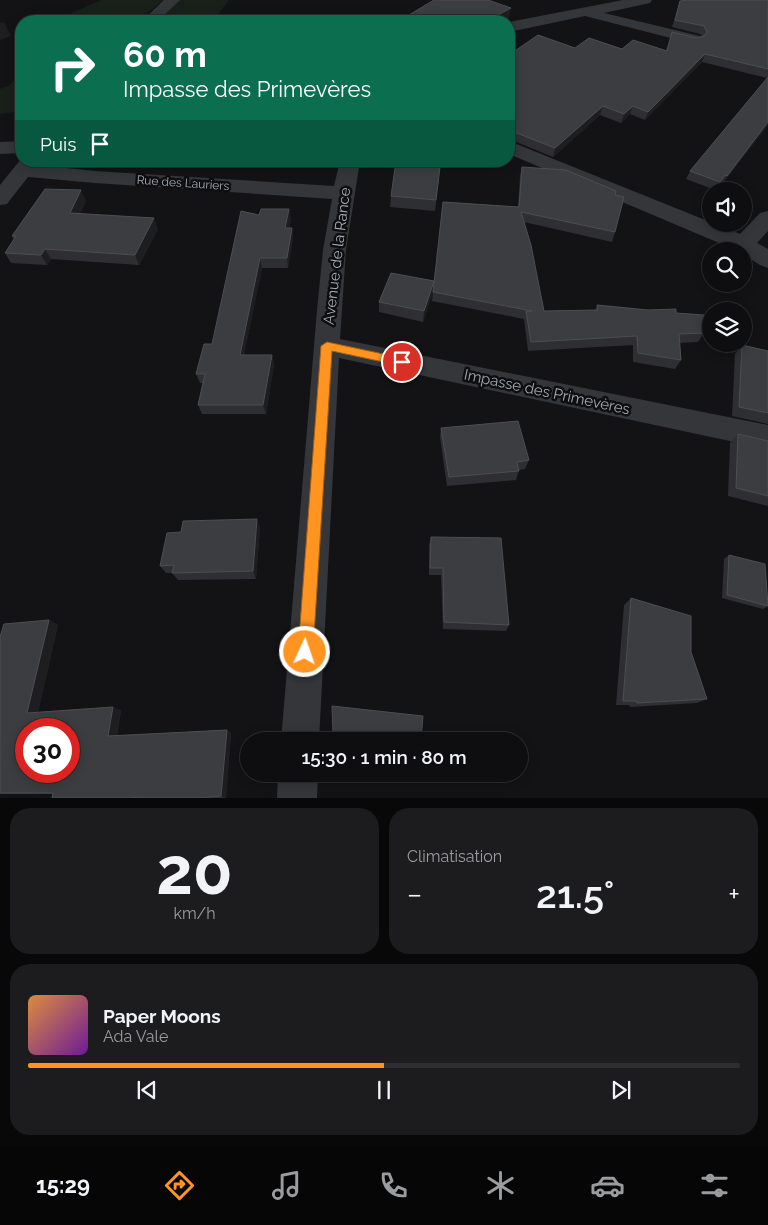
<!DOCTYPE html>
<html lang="fr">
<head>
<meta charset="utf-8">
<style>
  :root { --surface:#0e0e10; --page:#1c1c1e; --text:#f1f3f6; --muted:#9b9c9f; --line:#2e2e30; --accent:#ff9421 }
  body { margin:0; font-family:Raleway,sans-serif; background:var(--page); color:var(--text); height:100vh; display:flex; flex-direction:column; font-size:19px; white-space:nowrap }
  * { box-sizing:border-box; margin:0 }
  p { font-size:16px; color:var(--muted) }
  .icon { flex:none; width:28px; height:28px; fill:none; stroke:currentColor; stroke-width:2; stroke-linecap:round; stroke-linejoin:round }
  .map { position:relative; height:798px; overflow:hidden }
  .details { display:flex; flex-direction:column; gap:10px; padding:10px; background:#080809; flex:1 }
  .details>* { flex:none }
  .hud { position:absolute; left:15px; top:15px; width:500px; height:152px; border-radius:20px; box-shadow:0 2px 12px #0003,0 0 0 1px var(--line); background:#0b6e4f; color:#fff; overflow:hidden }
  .buttons { position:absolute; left:702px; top:182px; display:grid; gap:10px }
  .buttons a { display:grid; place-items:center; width:50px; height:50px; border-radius:50%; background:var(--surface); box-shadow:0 2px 12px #0003,0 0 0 1px var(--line); font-size:25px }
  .speed { position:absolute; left:15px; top:718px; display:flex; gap:10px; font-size:25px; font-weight:700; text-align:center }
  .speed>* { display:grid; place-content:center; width:65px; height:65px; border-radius:50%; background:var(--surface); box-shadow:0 2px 12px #0003,0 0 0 1px var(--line); line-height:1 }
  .speed .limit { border:8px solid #d22; background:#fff; color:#111 }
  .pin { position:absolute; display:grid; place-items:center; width:42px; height:42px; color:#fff; margin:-21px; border:2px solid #fff; border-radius:50%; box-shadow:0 1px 5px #0007 }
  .me { position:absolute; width:55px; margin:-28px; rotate:3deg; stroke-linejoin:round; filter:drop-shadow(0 0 4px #0008) }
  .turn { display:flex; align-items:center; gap:18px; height:105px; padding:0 25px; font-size:22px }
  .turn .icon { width:65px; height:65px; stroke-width:2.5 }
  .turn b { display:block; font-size:35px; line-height:42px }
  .then { display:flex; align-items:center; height:48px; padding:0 25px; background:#0003; gap:10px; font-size:19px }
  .big { font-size:38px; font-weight:600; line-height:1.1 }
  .details .widget { flex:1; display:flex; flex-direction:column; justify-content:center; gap:8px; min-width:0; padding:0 18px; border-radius:20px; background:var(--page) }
  .details .dial { align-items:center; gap:0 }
  .dial b { font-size:65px; line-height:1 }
  .song { display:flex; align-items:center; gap:15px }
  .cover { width:60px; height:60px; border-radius:8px; background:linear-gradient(135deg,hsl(30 70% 55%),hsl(280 70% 35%)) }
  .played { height:5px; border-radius:2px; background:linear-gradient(90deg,var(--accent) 50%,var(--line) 50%) }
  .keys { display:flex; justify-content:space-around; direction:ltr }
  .heat { display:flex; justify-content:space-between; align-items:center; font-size:28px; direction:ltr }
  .details .tiles { flex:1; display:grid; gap:10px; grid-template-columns:1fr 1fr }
  .widget:last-child { grid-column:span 2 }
  .trip { position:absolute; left:240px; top:732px; width:288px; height:50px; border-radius:25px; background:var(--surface); box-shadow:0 2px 12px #0003,0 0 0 1px var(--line); font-weight:600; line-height:50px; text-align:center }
  .dock { display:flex; height:80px; justify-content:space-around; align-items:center; background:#060606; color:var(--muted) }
  .dock .icon { width:35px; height:35px }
  .dock .on { color:var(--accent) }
  .dock b { font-size:22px; color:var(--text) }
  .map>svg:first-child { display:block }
</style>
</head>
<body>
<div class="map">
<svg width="768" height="798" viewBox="0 0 768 798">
  <rect width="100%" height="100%" fill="#131315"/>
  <!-- green -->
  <g fill="#192019">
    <path d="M101 0H163L138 21H54Z"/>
    <path d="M178 0H229L213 21H159Z"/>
    <path d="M21 74V111L0 114V89L8 86Z"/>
  </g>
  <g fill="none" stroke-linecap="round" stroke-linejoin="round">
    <!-- street -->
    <g fill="#34363a" fill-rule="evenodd">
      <path d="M164 0H180L158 21H142Z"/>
      <path d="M623 0H652L650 3 604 13 700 36 702 39 700 42 694 44 585 16 509 32V22Z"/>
      <path d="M21 141V153L0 154V142Z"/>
      <path d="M509 141 740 234 760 213 768 211V231L757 243 768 249V268L760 265 744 255V251H738L509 154Z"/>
      <path d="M21 159V161H40L37 165 95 171 334 186 340 161H360L346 250 340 339 768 425V449L339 358 319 741H281L317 310 323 250 332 199 95 183 28 177 7 204 0 205V185Z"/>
      <path d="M278 774H318L317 798H277Z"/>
    </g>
  </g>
  <!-- wall -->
  <g fill="#2f2f33">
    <path d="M768 0V125L722 184H720L715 190 686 179 690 171 767 78 702 62 645 120 630 114 621 123 600 115 553 157 509 139V55L575 48 666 50 672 32 697 38 702 36 700 34 672 27 680 1Z"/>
    <path d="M404 18H509L503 21H404Z"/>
    <path d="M430 166 439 178 435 211 390 207 391 196Z"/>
    <path d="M522 167 615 195V232L612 242 524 222 544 311 595 310 597 305 676 313 704 333 698 342 679 343 681 360 675 369 633 362V345L528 351 524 319 432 301 443 202 518 207 520 176Z"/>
    <path d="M86 201 80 213 158 229 139 265 51 259 47 265 11 263 5 253 14 240 12 236Z"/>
    <path d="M259 215 291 220 289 228H292L293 238 288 268H262L244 355H272L274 365 266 414H202L198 405 203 383H200L196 374 212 344Z"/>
    <path d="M433 292 423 322 379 312V302Z"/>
    <path d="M742 345 768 351V424L732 416 735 354Z"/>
    <path d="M441 428 529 460 525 469 519 470 516 480 447 486 440 437Z"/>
    <path d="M738 434 768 441V506L728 496 730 443Z"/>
    <path d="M260 528 256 579 178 580 172 573H166L160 566Z"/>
    <path d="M431 537 509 625 506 631 443 629 441 575H429V545Z"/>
    <path d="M729 555 768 606 763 609 722 598 724 559Z"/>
    <path d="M631 598 691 652 707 699 697 703 630 707 629 705H616L624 605Z"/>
    <path d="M49 620 58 625 38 712 121 710 117 736 227 730 231 733 226 798H52V794H0V637Z"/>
    <path d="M333 734 421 741H380L334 735Z"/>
  </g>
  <!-- shaded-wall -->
  <g fill="#1e1e21">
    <path d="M511 8 509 18 503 21H487Z"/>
    <path d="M4 22 11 36 0 40V23Z"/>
    <path d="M705 54 702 62 645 120 648 112Z"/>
    <path d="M603 106 600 115 553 157 555 148Z"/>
    <path d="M633 106 630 114 621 123 624 114Z"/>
    <path d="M768 122V125L722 184 727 176Z"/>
    <path d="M725 175 720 184 715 190 720 182Z"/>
    <path d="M81 190 86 201 76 223 70 213Z"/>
    <path d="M289 209 291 220 287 238 285 228Z"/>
    <path d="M154 218 158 229 139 265 135 255Z"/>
    <path d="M292 228 293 238 288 268 287 258Z"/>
    <path d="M45 249 51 259 47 265 41 255Z"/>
    <path d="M260 258 262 268 242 365 240 355Z"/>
    <path d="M434 281 433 292 423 322 424 311Z"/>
    <path d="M272 355 274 365 266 414 263 405Z"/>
    <path d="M257 519 260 528 256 579 253 571Z"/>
    <path d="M49 620 58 625 37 717 27 713Z"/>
    <path d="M113 707 121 710 116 739 108 736Z"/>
    <path d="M227 730 231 733 226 798 221 796Z"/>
  </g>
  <!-- building -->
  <g fill="#3b3d41" stroke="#4c4e54" fill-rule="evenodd">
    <path d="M434 0H488L511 8 487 21H412L404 18Z"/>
    <path d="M687 0H768V69L705 54 648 112 633 106 624 114 603 106 555 148 509 130V55L538 35 575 48 589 38 622 49 633 40 667 51 672 32 697 38 704 36 707 32 704 26 675 20 680 1Z"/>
    <path d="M768 77V122L727 176 725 175 720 182 690 171Z"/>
    <path d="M396 161H430L429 166 440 167 436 200 391 196Z"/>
    <path d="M522 167 566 170 616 191 615 195 624 197 615 232 521 212 531 245 544 311 598 310 597 305 648 310 676 309V313L704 315V333L679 334 681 360 638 353 637 336 531 342 526 311H532L433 292 443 202 519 207Z"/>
    <path d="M45 189 81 190 70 213 154 218 135 255 45 249 41 255 5 253 16 236H12Z"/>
    <path d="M261 209H289L285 228H292L287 258H260L240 355H272L263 405H198L205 374H196L204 344H212L241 211 259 215Z"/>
    <path d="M391 273 434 281 424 311 379 302Z"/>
    <path d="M742 345 768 351V413L739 407Z"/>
    <path d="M518 421 529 460 517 462 519 471 449 477 441 428Z"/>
    <path d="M738 434 768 441V496L736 488Z"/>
    <path d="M257 519 253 571 172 573 174 565 160 566 167 533 181 532 183 521Z"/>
    <path d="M431 537 501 538 509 625 444 622 443 568H430Z"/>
    <path d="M729 555 765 564 768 606 727 595Z"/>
    <path d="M631 598 691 616V652L707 699 637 703 636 701H623Z"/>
    <path d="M49 620 27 713 113 707 108 736 227 730 221 796 199 798H142V797L127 798H52L53 793H0V637L4 624ZM26 729H69V771H26Z"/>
    <path d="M332 706 423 716 421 741H393L333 734Z"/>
  </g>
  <!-- route -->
  <path fill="#ff9421" stroke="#a66015" d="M327 342 402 358 408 362 402 366 332 351 313 652 310 657 305 659 300 657 298 652 321 346Z"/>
  <g text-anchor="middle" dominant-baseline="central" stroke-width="5" stroke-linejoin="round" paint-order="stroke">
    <!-- far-street labels -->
    <g font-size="12" fill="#a3acb7" stroke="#0e0e10">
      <text transform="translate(183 183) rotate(4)">Rue des Lauriers</text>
    </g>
    <!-- street labels -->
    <g font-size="15" fill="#a3acb7" stroke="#0e0e10">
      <text transform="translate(337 256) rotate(-83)">Avenue de la Rance</text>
      <text transform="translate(547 392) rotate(12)">Impasse des Primevères</text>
    </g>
  </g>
</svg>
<div class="buttons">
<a><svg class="icon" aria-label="sound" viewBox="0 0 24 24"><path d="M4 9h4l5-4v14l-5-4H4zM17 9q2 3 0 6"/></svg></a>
<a><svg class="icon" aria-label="search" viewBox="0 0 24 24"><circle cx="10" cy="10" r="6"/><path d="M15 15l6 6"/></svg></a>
<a><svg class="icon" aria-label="layers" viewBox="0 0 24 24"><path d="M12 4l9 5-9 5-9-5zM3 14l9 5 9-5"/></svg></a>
</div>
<div class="speed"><div class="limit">30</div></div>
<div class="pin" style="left:402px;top:362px;background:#d93025"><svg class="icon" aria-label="arrive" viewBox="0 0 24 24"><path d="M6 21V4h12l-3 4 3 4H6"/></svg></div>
<svg class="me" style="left:305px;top:652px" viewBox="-20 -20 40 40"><circle r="17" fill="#ff9421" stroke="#fff" stroke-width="3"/><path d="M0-11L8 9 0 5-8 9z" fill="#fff"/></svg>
<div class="trip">15:30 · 1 min · 80 m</div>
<div class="hud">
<div class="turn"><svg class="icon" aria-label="right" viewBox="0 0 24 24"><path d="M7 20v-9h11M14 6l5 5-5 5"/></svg><div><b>60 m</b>Impasse des Primevères</div></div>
<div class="then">Puis<svg class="icon" aria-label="arrive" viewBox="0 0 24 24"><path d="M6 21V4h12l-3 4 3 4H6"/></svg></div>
</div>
</div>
<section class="details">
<div class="tiles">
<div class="widget dial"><b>20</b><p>km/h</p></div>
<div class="widget"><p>Climatisation</p>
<div class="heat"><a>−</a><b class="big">21.5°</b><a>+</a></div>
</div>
<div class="widget">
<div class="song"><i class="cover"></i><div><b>Paper Moons</b><p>Ada Vale</p></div></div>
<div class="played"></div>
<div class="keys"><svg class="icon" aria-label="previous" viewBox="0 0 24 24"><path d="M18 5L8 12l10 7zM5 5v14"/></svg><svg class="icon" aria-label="pause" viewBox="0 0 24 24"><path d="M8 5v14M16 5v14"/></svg><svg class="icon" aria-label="next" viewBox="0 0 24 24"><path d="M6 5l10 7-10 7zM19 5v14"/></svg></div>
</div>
</div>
</section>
<nav class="dock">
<b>15:29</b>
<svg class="icon on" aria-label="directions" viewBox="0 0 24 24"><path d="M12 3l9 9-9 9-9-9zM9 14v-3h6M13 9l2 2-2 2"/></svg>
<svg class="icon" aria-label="music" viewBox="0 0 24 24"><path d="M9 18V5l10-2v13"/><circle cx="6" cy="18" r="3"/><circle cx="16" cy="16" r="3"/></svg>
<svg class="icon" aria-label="phone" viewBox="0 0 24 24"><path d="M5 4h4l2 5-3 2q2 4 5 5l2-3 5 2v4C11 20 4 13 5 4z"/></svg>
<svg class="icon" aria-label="climate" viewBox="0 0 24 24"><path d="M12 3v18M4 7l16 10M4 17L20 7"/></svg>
<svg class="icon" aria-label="car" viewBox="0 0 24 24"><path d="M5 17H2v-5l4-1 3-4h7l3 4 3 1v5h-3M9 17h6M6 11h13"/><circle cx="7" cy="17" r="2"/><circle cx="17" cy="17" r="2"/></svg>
<svg class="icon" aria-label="filters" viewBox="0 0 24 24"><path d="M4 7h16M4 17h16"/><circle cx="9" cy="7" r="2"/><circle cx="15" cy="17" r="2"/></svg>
</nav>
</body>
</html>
